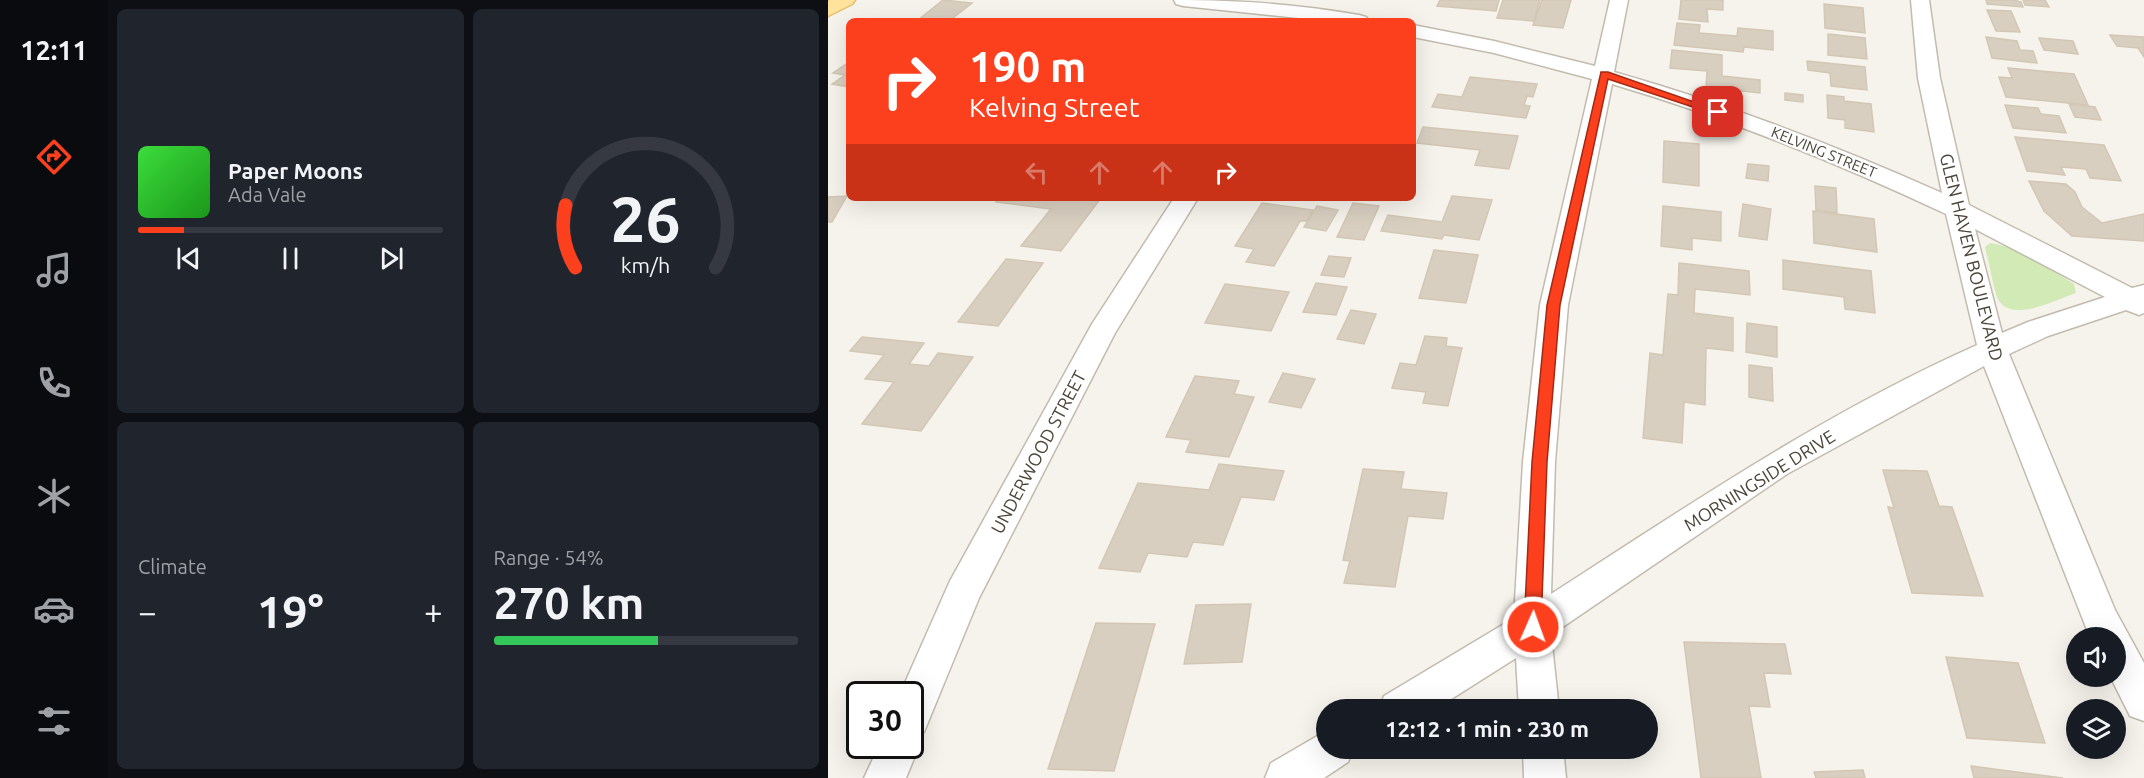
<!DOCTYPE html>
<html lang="en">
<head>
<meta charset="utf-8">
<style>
  :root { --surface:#171b24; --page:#20242c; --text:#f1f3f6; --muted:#9ea1a6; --line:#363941; --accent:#fc3f1d }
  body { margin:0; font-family:Ubuntu,sans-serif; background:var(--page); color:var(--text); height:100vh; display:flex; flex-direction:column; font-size:22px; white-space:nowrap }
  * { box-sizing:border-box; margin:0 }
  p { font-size:20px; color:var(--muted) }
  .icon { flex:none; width:33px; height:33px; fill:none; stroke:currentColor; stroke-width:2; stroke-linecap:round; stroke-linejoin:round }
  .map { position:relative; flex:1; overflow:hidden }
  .details { display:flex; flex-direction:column; gap:9px; padding:9px; background:#0d0f14; width:720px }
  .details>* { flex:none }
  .top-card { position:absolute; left:18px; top:18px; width:570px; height:183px; border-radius:9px; box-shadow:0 6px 24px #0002; background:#fc3f1d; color:#fff; overflow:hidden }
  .buttons { position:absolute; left:1238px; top:627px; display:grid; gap:12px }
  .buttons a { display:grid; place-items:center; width:60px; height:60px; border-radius:50%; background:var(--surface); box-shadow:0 6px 24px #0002; font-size:30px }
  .speed { position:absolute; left:18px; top:681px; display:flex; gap:12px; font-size:30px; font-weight:700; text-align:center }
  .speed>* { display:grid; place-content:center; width:78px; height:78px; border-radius:50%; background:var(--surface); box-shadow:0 6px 24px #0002; line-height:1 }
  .speed .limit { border:3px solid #111; border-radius:9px; background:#fff; color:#111 }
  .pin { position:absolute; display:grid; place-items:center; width:51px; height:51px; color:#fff; margin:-26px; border-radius:12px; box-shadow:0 3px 9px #0006 }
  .me { position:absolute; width:66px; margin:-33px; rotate:2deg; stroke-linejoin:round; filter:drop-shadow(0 0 4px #0008) }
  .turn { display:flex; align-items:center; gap:21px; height:126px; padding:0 24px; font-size:27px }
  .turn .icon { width:78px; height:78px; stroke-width:2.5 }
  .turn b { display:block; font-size:42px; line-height:51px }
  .lanes { display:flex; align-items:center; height:57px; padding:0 24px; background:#0003; justify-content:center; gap:30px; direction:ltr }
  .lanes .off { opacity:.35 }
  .big { font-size:45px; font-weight:600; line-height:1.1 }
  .details .tile { flex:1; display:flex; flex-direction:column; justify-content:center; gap:9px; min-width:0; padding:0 21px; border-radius:9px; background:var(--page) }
  .details .dial { align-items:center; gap:0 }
  .dial svg { height:156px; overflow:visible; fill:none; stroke:var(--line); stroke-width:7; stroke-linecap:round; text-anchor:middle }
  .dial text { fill:var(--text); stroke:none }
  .song { display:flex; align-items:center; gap:18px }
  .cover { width:72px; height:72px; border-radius:9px; background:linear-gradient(135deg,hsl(120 70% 55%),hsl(120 70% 35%)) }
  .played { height:6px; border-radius:3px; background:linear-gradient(90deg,var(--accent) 15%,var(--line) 15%) }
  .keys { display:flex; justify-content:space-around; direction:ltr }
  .heat { display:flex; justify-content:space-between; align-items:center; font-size:33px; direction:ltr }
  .charge { height:9px; border-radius:4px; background:linear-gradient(90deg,#34c759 54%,var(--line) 0) }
  .details .tiles { flex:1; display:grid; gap:9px; grid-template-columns:repeat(2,1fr) }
  .trip { position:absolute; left:488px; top:699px; width:342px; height:60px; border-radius:30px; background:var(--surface); box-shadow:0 6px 24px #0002; font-weight:600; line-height:60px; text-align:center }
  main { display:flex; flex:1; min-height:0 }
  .menu { display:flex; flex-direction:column; width:108px; justify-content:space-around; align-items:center; background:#090b0e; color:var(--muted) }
  .menu .icon { width:42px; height:42px }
  .menu .on { color:var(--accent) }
  .menu b { font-size:27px; color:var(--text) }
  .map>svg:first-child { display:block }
</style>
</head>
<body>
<main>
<nav class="menu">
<b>12:11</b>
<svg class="icon on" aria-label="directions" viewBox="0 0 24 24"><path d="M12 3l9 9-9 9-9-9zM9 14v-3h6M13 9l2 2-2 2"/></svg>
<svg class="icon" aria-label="music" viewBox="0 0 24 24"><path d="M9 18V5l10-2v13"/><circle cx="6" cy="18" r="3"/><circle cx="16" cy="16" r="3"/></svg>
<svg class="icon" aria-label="phone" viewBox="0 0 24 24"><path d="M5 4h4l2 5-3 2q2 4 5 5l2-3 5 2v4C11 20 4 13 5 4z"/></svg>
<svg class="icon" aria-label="climate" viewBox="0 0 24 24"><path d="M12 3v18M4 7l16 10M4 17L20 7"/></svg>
<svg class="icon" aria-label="car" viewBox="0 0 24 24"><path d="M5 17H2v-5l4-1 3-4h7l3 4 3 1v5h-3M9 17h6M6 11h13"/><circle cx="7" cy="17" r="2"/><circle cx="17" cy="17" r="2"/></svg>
<svg class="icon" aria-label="filters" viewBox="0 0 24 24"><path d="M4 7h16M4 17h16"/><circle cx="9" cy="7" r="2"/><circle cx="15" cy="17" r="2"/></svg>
</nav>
<section class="details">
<div class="tiles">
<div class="tile">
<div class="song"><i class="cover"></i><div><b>Paper Moons</b><p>Ada Vale</p></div></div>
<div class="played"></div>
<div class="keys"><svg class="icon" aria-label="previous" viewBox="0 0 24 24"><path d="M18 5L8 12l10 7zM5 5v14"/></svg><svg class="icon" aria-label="pause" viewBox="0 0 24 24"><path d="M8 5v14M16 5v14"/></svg><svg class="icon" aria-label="next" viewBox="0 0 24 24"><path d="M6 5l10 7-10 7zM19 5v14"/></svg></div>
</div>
<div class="tile dial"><svg viewBox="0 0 100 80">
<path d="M14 69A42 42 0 1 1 86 69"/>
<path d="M14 69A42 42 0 0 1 9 37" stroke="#fc3f1d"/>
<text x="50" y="56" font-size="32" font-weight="700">26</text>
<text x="50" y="72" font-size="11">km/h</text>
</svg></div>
<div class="tile"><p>Climate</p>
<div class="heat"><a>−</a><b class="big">19°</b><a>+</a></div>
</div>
<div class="tile"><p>Range · 54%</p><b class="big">270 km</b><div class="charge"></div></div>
</div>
</section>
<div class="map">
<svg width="1316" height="778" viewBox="0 0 1316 778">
  <rect width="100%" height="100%" fill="#f6f3ec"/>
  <!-- green -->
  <path fill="#d2eab5" d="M1162 243C1189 246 1223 270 1246 284L1248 293C1227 300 1177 327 1168 294 1164 281 1162 266 1158 252L1157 247Z"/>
  <!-- building -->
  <g fill="#d8cfc1" stroke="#d3c7b4" stroke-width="1.5">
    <path d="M115 0 144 3 121 21H89Z"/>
    <path d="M612 0H671L668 11 609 6Z"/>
    <path d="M675 0H712L706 21 669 18Z"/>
    <path d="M714 0H743L735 28 705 25Z"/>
    <path d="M853 0H895V10L879 9 880 22 851 19Z"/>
    <path d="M1158 0H1186L1193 2 1195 7 1159 4Z"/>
    <path d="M1195 0H1217L1221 7 1197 5Z"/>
    <path d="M996 4 1035 8 1037 33 997 28Z"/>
    <path d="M1159 10 1183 11 1192 32 1168 31Z"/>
    <path d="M849 23 872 25 871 33 909 36 910 28 945 31V50L916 47 915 52 846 45Z"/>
    <path d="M1000 34 1037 38 1039 59 1000 55Z"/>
    <path d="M1282 35 1316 37V57L1310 48 1289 46Z"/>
    <path d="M1158 37 1189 41 1192 50 1205 51 1209 63 1164 58Z"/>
    <path d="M1211 38 1245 41 1250 54 1216 50Z"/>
    <path d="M844 50 894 55V76L932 80V93L878 87 879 71 842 68Z"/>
    <path d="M979 61 1037 67 1039 90 1003 86 1002 73 980 70Z"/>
    <path d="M21 62V87L4 84 17 75 5 73Z"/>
    <path d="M1180 68 1246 74 1260 105 1178 97 1171 77 1184 78Z"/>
    <path d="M642 77 709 84 705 97 699 96 696 105 702 106 698 118 604 107 610 94 634 97Z"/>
    <path d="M957 93 975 95V102L957 100Z"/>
    <path d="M999 95 1016 97V101L1043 104 1046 132 1017 128V120L1000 118Z"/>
    <path d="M1241 104 1267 107 1273 120 1247 117Z"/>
    <path d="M1177 105 1210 108 1213 114 1231 116 1238 133 1185 128Z"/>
    <path d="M595 127 690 136 681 169 647 165 652 150 589 143Z"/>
    <path d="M1187 137 1276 145 1293 181 1262 178 1258 169 1233 167 1237 175 1199 171Z"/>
    <path d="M836 141 871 144V186L835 182Z"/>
    <path d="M920 164 941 166 940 181 918 178Z"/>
    <path d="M1201 181 1238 184 1247 192 1254 207 1274 223 1316 214V241L1244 236 1216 211Z"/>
    <path d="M987 186 1008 188 1009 213 988 210Z"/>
    <path d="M19 196 4 222H0V197Z"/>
    <path d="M624 196 664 200 651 240 616 235 614 239 553 231 560 215 614 222Z"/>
    <path d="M171 198H273L233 251 193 246 223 209 168 202Z"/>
    <path d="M434 203 485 210 479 221H472L446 266 418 262 426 249 407 246Z"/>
    <path d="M525 203 551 206 536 240 509 237Z"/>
    <path d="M915 204 943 209 939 240 911 236Z"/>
    <path d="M489 206 510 210 498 231 476 227Z"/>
    <path d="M835 206 893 212V241L864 238V250L833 246Z"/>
    <path d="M985 211 1046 219 1049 252 986 243Z"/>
    <path d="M606 250 650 255 638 303 591 298Z"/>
    <path d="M501 256 523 258 516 277 493 275Z"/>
    <path d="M178 259 215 263 170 326 130 322Z"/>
    <path d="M955 260 1043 271 1047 313 1017 309 1016 297 955 289Z"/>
    <path d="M851 263 921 271 922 295 867 289 866 313 905 318V351L878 348 877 405 856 402 854 443 815 438 822 353 835 355 840 294 850 295Z"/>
    <path d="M488 283 519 287 508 315 475 312Z"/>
    <path d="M397 284 461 292 443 331 377 323Z"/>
    <path d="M523 310 548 314 536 344 509 339Z"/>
    <path d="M919 323 949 327V357L918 352Z"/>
    <path d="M597 336 619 338 618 346 634 348 620 406 595 403 598 392 564 388 572 363 588 365Z"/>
    <path d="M34 337 96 343 81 364 101 366 110 353 145 357 93 431 34 424 66 382 37 379 56 355 22 351Z"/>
    <path d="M921 365 944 368 945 401 921 397Z"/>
    <path d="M455 373 487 379 473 408 441 402Z"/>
    <path d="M367 376 411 381 406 394 426 397 401 457 358 452 363 440 338 437Z"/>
    <path d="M391 464 456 471 446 500 413 497 395 545 365 542 359 557 320 553 312 572 271 568 310 483 381 490Z"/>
    <path d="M535 469 576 472 573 489 619 493 615 519 580 516 567 587 516 583 522 561 515 560Z"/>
    <path d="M1055 470 1099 471 1111 506 1124 507 1155 596 1084 593 1060 507 1066 508Z"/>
    <path d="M423 604 414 662 356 664 368 605Z"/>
    <path d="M268 623 327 624 286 771 220 769Z"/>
    <path d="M856 642 957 644 963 674 936 673 942 707 921 706 933 778H873Z"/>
    <path d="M1118 657 1190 663 1217 743 1139 738Z"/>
    <path d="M1143 766 1235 778H1146Z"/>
    <path d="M1035 770 1037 778H988L986 772Z"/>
  </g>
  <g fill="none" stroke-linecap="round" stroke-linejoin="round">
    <!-- minor casing -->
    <g stroke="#c2bbae" stroke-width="3">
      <g id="minor">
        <path d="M346 0C411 0 467 4 531 15L538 17 541 21H499L355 6 348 4Z"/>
        <path d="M782 0H800L786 72C899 104 1007 145 1114 193L1090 78 1083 0H1101L1112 78 1141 205 1304 288 1316 285V313L1311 315 1298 310 1220 336 1181 354 1287 610 1316 663V721L1302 716 1282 676H1287V638H1263L1259 630 1156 366 959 474 723 635 731 710H691L688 658 606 710H551L556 696 686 618 695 462 712 305 764 79 666 53 585 37V25L666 41 767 66ZM784 84C899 118 1010 163 1118 214L1149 345C998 412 861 505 723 594L727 462 740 305ZM1147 229 1277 297 1200 322 1174 333Z"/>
        <path d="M346 198H370L287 333 151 598 96 732 87 736 91 746 78 778H36L51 746H82V694H72L122 581 264 324Z"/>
        <path d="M498 731V748H526L520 762 496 778H437L443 763Z"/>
        <path d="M695 748H735L738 778H696Z"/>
      </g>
    </g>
    <!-- major casing -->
    <g stroke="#e6c16a" stroke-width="3">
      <path id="major" d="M2 0H27L24 4 0 16V1Z"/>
    </g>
    <!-- minor -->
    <use href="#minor" fill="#fff" fill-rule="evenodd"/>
    <!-- major -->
    <use href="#major" fill="#ffe39c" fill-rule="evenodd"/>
  </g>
  <!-- route -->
  <path fill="#fc3f1d" stroke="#a42913" stroke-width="1.5" d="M773 72H780L895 112 886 114 780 79 732 305 719 462 713 627 710 632 705 634 699 632 696 627 704 462 719 305Z"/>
  <g text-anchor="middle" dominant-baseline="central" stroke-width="4.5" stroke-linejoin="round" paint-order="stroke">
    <!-- far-street labels -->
    <g font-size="15" fill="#4b4439" stroke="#fff">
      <text transform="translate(996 152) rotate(22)">KELVING STREET</text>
    </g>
    <!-- street labels -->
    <g font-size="18" fill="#4b4439" stroke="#fff">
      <text transform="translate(1144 257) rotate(76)">GLEN HAVEN BOULEVARD</text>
      <text transform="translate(210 452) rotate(-62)">UNDERWOOD STREET</text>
      <text transform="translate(931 480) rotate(-32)">MORNINGSIDE DRIVE</text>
    </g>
  </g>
</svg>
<div class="buttons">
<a><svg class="icon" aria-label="sound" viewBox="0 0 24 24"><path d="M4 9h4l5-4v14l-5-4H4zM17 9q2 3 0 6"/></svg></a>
<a><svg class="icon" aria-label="layers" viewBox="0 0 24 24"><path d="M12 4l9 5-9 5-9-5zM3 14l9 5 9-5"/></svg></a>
</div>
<div class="speed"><div class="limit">30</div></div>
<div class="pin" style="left:890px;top:112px;background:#d93025"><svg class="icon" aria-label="arrive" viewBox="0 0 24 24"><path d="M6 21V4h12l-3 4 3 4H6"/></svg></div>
<svg class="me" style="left:705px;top:627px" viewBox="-20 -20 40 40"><circle r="17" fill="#fc3f1d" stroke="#fff" stroke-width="3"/><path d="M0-11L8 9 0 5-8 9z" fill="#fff"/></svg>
<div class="trip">12:12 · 1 min · 230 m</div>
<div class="top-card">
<div class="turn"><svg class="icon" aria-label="right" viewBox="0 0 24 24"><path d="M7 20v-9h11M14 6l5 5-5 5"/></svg><div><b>190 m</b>Kelving Street</div></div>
<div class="lanes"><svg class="icon off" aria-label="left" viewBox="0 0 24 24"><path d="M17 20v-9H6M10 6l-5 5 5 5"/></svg><svg class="icon off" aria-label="ahead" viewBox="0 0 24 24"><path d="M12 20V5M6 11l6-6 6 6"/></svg><svg class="icon off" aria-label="ahead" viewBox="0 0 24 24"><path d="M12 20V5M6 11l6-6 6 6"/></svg><svg class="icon" aria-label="right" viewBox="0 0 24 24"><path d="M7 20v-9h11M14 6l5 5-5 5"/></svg></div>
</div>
</div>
</main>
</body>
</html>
